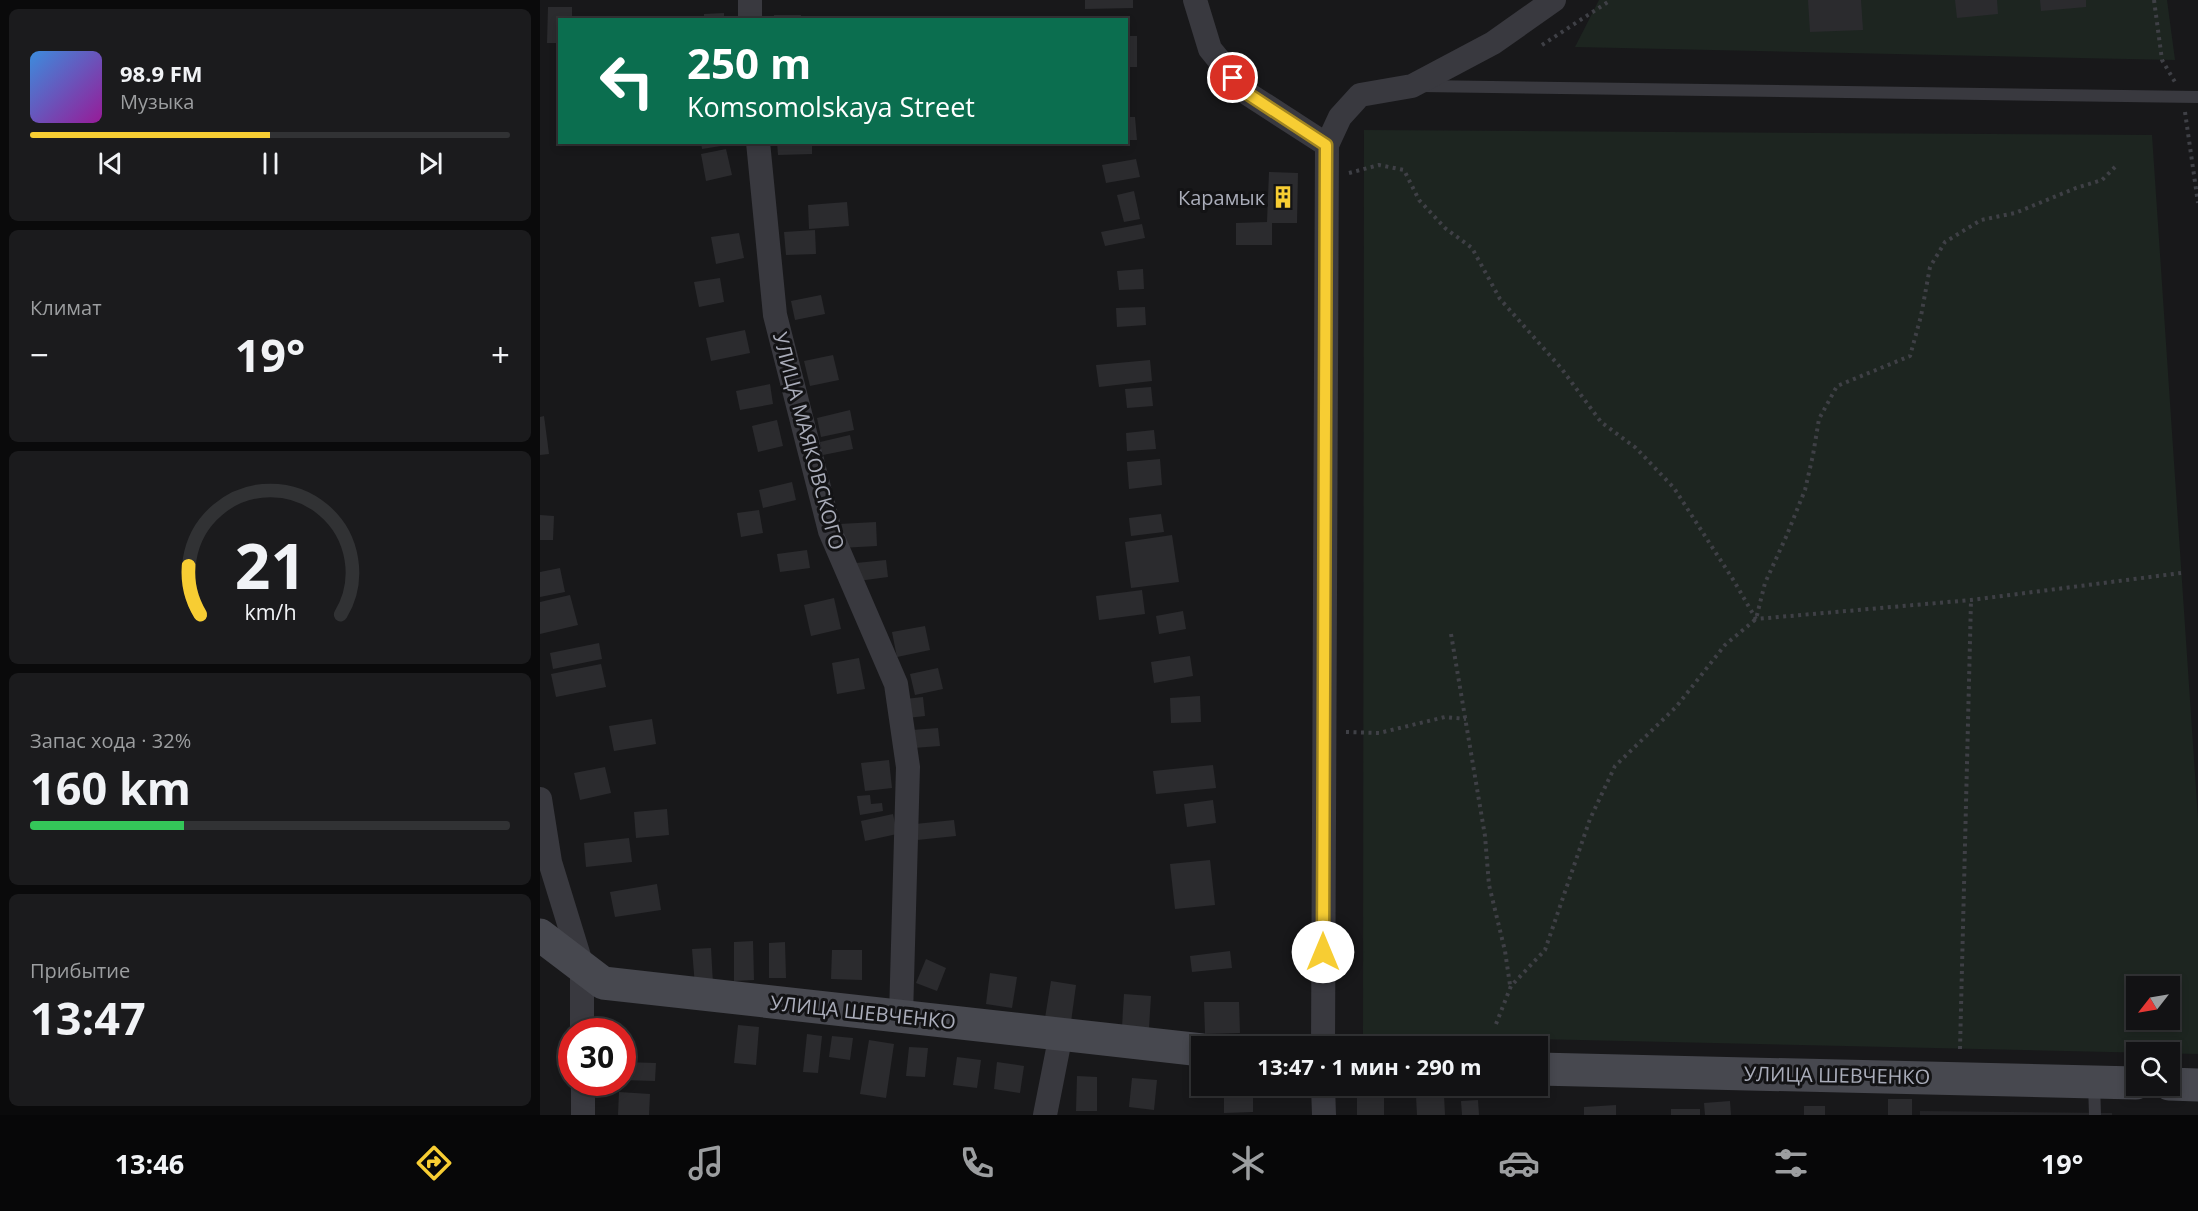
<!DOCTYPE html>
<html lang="ru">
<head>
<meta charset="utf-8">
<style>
  :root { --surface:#121214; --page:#1b1b1d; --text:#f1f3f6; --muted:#9c9ea0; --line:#313234; --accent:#f7cd33 }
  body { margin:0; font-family:"Open Sans",sans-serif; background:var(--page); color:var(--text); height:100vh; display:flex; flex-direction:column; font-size:22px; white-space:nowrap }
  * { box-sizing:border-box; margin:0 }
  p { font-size:20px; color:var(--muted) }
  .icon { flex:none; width:33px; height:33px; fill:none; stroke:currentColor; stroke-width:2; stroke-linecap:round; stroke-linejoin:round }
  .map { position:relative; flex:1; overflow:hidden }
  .panel { display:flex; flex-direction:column; gap:9px; padding:9px; background:#0a0a0b; width:540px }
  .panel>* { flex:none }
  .hud { position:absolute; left:18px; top:18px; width:570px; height:126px; border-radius:0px; box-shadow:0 3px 9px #0003,0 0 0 2px var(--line); background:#0b6e4f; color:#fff; overflow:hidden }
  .needle { width:39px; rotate:239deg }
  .buttons { position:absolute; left:1586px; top:976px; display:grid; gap:12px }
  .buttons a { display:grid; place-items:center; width:54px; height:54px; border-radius:0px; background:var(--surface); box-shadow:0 3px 9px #0003,0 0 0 2px var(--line); font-size:30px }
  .speed { position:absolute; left:18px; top:1018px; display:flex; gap:12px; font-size:30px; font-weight:700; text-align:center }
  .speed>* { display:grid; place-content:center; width:78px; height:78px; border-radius:50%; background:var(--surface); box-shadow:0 3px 9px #0003,0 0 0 2px var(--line); line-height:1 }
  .speed .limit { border:9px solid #d22; background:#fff; color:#111 }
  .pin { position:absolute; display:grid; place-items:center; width:51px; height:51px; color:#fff; margin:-26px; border:3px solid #fff; border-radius:50%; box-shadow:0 2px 6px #0007 }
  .me { position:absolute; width:66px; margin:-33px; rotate:0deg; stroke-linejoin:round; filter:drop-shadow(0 0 4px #0008) }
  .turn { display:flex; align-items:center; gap:21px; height:126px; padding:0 30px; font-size:27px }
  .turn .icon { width:78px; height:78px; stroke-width:2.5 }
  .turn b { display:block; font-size:42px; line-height:51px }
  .big { font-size:45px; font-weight:700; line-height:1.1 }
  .panel .widget { flex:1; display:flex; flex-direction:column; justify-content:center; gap:9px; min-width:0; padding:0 21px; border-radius:9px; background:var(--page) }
  .panel .dial { align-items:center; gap:0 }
  .dial svg { height:156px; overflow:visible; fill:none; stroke:var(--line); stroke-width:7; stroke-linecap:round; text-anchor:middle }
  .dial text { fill:var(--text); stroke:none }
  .song { display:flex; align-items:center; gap:18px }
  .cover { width:72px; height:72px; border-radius:9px; background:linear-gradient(135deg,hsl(210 70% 55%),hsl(300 70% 35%)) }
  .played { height:6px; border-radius:3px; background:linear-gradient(90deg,var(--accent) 50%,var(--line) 50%) }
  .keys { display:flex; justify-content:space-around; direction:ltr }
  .heat { display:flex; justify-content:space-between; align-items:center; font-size:33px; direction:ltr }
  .charge { height:9px; border-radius:4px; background:linear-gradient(90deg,#34c759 32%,var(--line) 0) }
  .trip { position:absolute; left:651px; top:1036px; width:357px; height:60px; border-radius:0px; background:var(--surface); box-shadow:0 3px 9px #0003,0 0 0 2px var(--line); font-weight:700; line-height:60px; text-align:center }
  .menu { display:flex; height:96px; justify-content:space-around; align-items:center; background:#070708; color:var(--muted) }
  .menu .icon { width:42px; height:42px }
  .menu .active { color:var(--accent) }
  .menu b { font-size:27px; color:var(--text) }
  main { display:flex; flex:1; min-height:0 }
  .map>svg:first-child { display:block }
</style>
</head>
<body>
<main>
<section class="panel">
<div class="widget">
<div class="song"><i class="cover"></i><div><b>98.9 FM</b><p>Музыка</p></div></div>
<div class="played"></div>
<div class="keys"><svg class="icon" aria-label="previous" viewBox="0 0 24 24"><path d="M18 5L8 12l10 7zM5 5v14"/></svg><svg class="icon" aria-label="pause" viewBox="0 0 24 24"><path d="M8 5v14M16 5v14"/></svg><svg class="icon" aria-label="next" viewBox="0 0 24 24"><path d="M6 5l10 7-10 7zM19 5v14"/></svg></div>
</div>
<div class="widget"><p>Климат</p>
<div class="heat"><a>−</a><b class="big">19°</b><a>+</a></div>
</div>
<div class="widget dial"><svg viewBox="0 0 100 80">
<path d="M14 69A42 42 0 1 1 86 69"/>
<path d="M14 69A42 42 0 0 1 8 44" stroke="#f7cd33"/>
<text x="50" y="56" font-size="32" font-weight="700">21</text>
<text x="50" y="72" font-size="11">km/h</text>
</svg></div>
<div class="widget"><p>Запас хода · 32%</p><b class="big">160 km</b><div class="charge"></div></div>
<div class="widget"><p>Прибытие</p><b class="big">13:47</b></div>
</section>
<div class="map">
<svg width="1658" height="1115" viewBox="0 0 1658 1115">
  <rect width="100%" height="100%" fill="#18181a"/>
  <!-- built -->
  <path fill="#242427" d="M1380 1111 1572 1113V1115H1380Z"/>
  <!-- green -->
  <g fill="#1d2520" fill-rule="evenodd">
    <path d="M1059 0H1627L1635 60 1035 47Z"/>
    <path d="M824 130 1612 135 1658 819V1054L823 1035ZM1596 987H1629V1020H1596Z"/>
  </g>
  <!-- building -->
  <g fill="#2b2b2e">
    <path d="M545 0H593V8L545 9Z"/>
    <path d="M1268 0H1321L1323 30 1270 32Z"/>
    <path d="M1415 0H1457L1458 14 1417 18Z"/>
    <path d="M1500 0H1546V7L1501 11Z"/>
    <path d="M8 7H32V20H20V43H7Z"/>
    <path d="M184 13V20H164V14Z"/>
    <rect x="234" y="15" width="27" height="5"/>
    <rect x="586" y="36" width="11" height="31"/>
    <path d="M586 117H595L597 140H586Z"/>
    <path d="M161 142H187V145L162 149Z"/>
    <path d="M237 142H272V154L238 155Z"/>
    <path d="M186 149 192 175 166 181 161 154Z"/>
    <path d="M596 159 600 177 566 183 562 165Z"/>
    <path d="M729 172 758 173 757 223H732V245H696V223L727 222Z"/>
    <path d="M594 191 600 219 584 222 577 195Z"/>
    <path d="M307 202 309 226 269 229 268 205Z"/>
    <path d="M602 224 605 238 565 246 561 232Z"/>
    <path d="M275 230 276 254 246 255 244 232Z"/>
    <path d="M199 233 204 258 176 264 171 237Z"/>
    <path d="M603 269 604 289 579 290 577 271Z"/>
    <path d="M180 278 184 302 159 307 154 282Z"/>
    <path d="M281 295 285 314 255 320 251 301Z"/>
    <path d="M605 307 606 325 577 327 576 308Z"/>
    <path d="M205 330 210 353 171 361 166 338Z"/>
    <path d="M293 355 299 380 270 386 264 361Z"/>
    <path d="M610 360 612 381 559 387 556 365Z"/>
    <path d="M230 384 233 404 200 410 196 391Z"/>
    <path d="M611 387 613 406 587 408 585 389Z"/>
    <path d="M310 410 314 430 281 437 277 418Z"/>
    <path d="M4 416 9 454 0 455V417Z"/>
    <path d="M237 420 243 446 218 452 212 426Z"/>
    <path d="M614 430 616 449 587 451 586 433Z"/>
    <path d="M310 435 313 449 283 455 280 442Z"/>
    <path d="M620 459 622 485 589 489 587 462Z"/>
    <path d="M252 482 256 500 223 508 219 490Z"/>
    <path d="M219 510 223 533 201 537 197 513Z"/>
    <path d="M621 514 624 532 591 536 589 518Z"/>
    <path d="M0 515 14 516 13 540H0Z"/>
    <path d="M336 522 337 546 300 548 299 524Z"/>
    <path d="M632 535 639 582 591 588 585 542Z"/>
    <path d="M267 550 270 568 240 572 237 554Z"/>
    <path d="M346 560 348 577 318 581 316 563Z"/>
    <path d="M20 568 25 592 0 597V572Z"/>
    <path d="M602 590 605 614 559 620 556 596Z"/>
    <path d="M30 595 38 625 0 634V602Z"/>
    <path d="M294 598 301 629 271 636 264 605Z"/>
    <path d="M643 611 646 629 619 634 616 616Z"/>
    <path d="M385 626 390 650 357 657 352 632Z"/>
    <path d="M59 643 62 659 13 669 10 653Z"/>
    <path d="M650 656 653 676 614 683 611 662Z"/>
    <path d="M319 658 325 689 297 694 292 663Z"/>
    <path d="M61 664 66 687 16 697 11 674Z"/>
    <path d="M398 668 403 689 375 695 370 674Z"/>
    <path d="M660 696 661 722 631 723 630 698Z"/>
    <path d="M383 697 385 716 367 718 365 699Z"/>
    <path d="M112 719 116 744 74 751 69 726Z"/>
    <path d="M398 728 400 746 373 748 372 730Z"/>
    <path d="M349 760 352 788 325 791 321 763Z"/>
    <path d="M673 765 676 788 616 794 613 771Z"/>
    <path d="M65 767 71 793 40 800 34 773Z"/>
    <path d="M330 795 331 804 342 803 343 811 320 815 317 796Z"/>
    <path d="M673 800 676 823 647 827 644 804Z"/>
    <path d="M127 809 129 835 96 838 94 812Z"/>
    <path d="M353 814 357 834 325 841 321 821Z"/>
    <path d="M414 820 416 836 377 840 375 824Z"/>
    <path d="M89 838 92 862 46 867 44 843Z"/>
    <path d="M670 860 675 905 635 909 630 864Z"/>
    <path d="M117 884 121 910 75 917 70 892Z"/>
    <path d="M213 941 214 980 194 981V942Z"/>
    <path d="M245 942 246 978H229V943Z"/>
    <path d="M171 948 173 984 155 986 152 949Z"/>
    <path d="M292 950H322V980L291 979Z"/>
    <path d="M690 951 692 968 652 972 650 956Z"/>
    <path d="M386 959 406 968 397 991 376 983Z"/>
    <path d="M450 973 477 977 472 1008 446 1004Z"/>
    <path d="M511 981 536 985 531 1022 505 1018Z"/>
    <path d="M584 994 611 996 609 1028 582 1027Z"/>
    <path d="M664 1002H699L700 1033 665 1034Z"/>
    <path d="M198 1025 219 1027 216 1065 194 1063Z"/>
    <path d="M267 1034 282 1036 278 1073 263 1072Z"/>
    <path d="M292 1036 313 1038 310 1060 289 1057Z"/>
    <path d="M329 1040 354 1044 346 1098 320 1094Z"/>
    <path d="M369 1047 388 1048 385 1077 366 1076Z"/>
    <path d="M417 1057 441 1060 437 1088 413 1085Z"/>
    <path d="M82 1062 116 1063 115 1081 82 1080Z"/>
    <path d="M457 1062 484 1066 480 1093 454 1089Z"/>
    <path d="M537 1076 557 1077V1111H536Z"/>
    <path d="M592 1078 617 1080 614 1110 589 1107Z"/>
    <path d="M684 1088H713V1112L684 1113Z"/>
    <path d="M79 1092 110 1094 109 1115H78Z"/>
    <path d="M904 1095 905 1115H877L876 1096Z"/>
    <rect x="817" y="1097" width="27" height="18"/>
    <rect x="1348" y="1099" width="24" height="16"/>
    <path d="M938 1100 939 1115H922L921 1101Z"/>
    <path d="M1190 1101 1191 1115H1165L1164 1103Z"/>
    <path d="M1076 1105V1115H1044V1107Z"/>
    <rect x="1264" y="1106" width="21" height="9"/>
    <rect x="1131" y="1109" width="29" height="6"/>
  </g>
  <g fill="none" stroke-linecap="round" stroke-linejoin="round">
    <!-- path -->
    <g stroke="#3f4046" stroke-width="4" stroke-dasharray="3 4.5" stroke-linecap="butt">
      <path d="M1614 0 1622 60 1635 82"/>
      <path d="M1002 45 1071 0"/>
      <path d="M1645 112 1658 203"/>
      <path d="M809 173 839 165 864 170 879 200 905 228 932 248 960 299 1021 368 1061 422 1096 448 1134 488 1194 581 1216 619 1431 600 1641 573"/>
      <path d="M911 634 945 836 949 885 965 951 970 985"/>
      <path d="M806 732 839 733 905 717 926 719"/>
      <path d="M956 1024 971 986 1005 950 1050 819 1075 766 1136 707 1185 645 1216 619 1225 583 1246 537 1265 490 1273 455 1279 419 1297 386 1370 356 1381 316 1390 267 1405 242 1441 220 1475 213 1536 188 1562 180 1575 167"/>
      <path d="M1420 1049 1431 600"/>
    </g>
    <!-- lane -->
    <g stroke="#39393f" stroke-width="12">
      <path d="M882 86 1658 97"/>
      <path d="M1554 1083 1555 1115"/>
    </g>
    <!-- street -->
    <g stroke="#39393f" stroke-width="24">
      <path d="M210 0V20"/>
      <path d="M655 0 670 49 705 92 787 145 783 1047"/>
      <path d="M218 142 235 315 290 531 356 684 368 767 361 1016"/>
      <path d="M787 145 800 117 820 95 872 86 953 43 1014 0"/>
      <path d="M0 799 10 862 42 966V1032"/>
      <path d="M43 1083V1115"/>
      <path d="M783 1086 784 1115"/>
      <path d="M505 1115 521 1034"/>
    </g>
    <!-- secondary -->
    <g stroke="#47484f" stroke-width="33">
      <path d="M0 935 63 983 662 1050"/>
      <path d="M998 1069 1596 1083"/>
      <path d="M1629 1084 1658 1085"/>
    </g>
  </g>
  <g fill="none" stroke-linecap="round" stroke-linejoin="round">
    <!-- route casing -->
    <g stroke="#a18521" stroke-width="15">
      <path id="route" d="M693 78 705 92 786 145 783 952"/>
    </g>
    <!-- route -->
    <use href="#route" stroke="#f7cd33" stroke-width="10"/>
  </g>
  <!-- icons -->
  <defs>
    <g id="building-bare" transform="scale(1.8)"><path d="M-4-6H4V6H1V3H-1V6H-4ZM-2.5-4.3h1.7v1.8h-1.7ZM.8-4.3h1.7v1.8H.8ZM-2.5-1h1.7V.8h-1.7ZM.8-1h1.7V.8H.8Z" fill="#f7cd33" stroke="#131315" stroke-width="2.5" paint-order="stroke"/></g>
  </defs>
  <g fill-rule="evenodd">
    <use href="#building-bare" x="743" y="197"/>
  </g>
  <g text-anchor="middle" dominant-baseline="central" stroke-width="6" stroke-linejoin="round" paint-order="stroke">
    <!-- poi labels -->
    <g font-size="20" fill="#aaadba" stroke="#131315" text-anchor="end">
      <text x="725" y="197">Карамык</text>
    </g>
    <!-- street labels -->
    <g font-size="20" fill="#aaadba" stroke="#131315">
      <text transform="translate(269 441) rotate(75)">УЛИЦА МАЯКОВСКОГО</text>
      <text transform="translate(323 1012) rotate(6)">УЛИЦА ШЕВЧЕНКО</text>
      <text transform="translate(1297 1075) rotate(1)">УЛИЦА ШЕВЧЕНКО</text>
    </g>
  </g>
</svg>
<div class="buttons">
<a><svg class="needle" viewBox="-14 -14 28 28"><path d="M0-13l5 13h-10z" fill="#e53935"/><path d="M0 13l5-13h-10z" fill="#9c9ea0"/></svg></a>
<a><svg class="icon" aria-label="search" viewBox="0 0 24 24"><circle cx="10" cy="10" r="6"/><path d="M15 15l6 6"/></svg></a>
</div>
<div class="speed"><div class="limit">30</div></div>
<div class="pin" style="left:693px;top:78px;background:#d93025"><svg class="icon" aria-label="arrive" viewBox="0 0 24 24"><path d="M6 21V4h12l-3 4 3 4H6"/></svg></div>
<svg class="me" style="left:783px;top:952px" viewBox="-20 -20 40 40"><circle r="19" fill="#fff"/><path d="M0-13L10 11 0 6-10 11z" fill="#f7cd33"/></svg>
<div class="trip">13:47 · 1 мин · 290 m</div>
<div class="hud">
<div class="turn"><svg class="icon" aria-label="left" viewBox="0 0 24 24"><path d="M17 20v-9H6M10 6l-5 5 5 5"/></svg><div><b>250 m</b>Komsomolskaya Street</div></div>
</div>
</div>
</main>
<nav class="menu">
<b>13:46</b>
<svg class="icon active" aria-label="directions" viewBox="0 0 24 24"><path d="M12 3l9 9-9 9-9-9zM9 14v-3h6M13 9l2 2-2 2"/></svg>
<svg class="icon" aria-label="music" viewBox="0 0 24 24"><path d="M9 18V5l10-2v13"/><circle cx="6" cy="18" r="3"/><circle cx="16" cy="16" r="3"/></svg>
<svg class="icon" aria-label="phone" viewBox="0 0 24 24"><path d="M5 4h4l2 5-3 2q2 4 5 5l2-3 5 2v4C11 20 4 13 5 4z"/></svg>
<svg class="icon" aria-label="climate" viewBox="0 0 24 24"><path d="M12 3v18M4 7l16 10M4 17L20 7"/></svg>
<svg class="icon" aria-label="car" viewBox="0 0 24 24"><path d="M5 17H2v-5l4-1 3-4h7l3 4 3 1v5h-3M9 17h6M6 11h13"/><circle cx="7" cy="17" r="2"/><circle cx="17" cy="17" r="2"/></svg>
<svg class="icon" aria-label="filters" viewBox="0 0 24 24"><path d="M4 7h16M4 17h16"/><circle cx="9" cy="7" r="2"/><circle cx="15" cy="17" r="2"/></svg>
<b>19°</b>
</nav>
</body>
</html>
